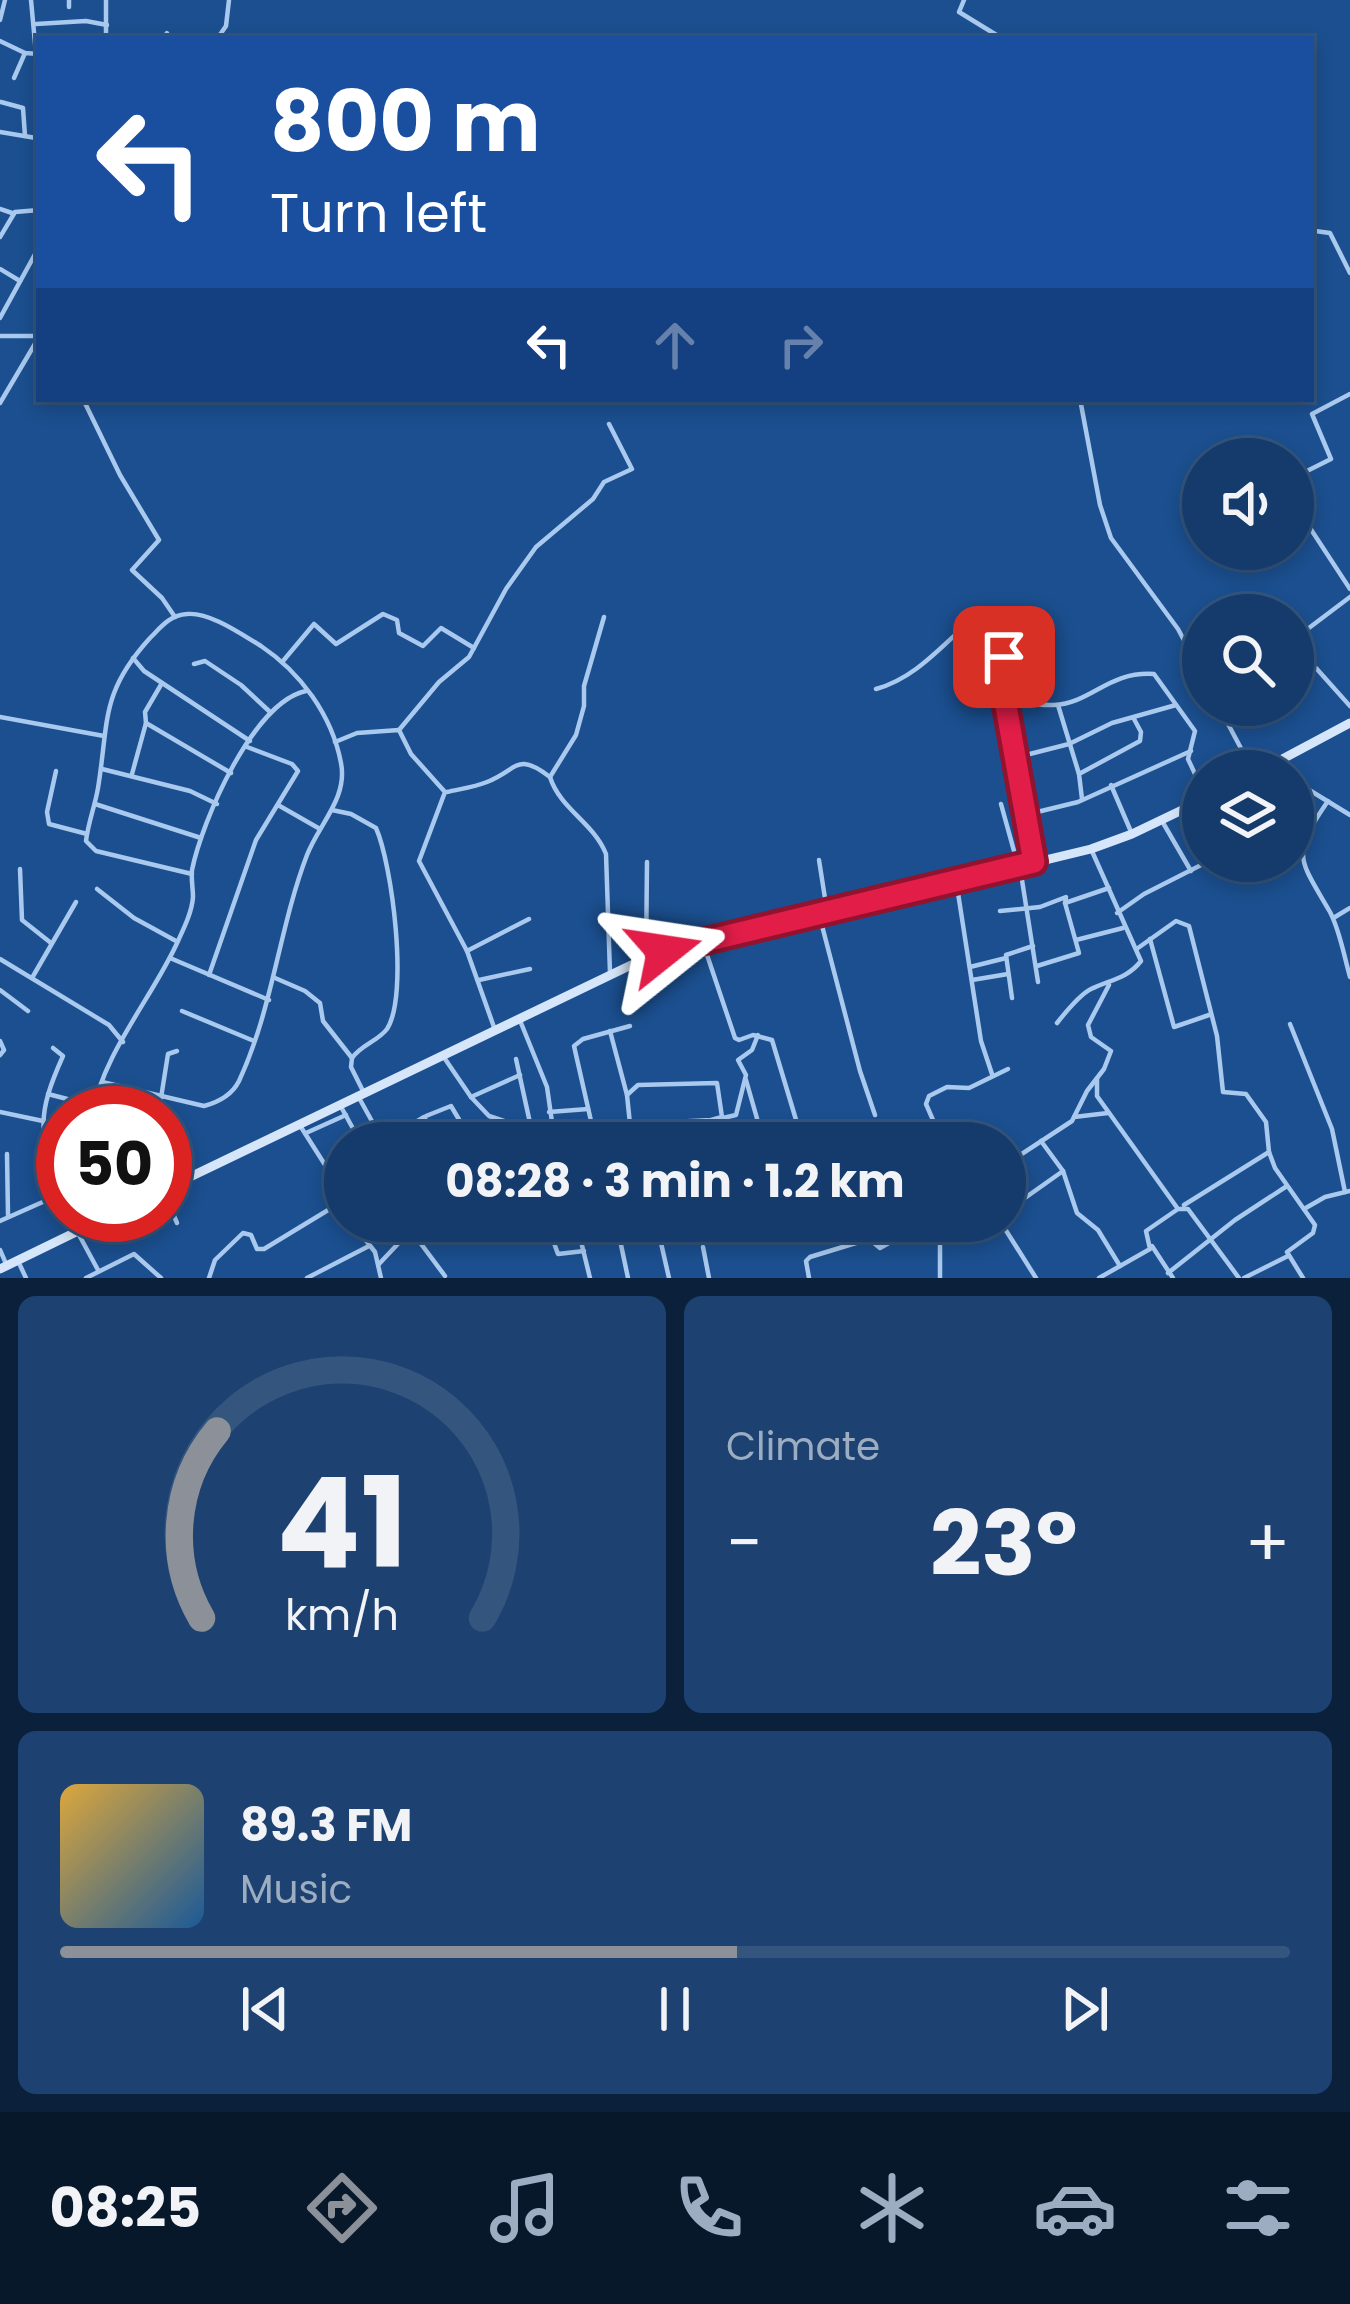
<!DOCTYPE html>
<html lang="en">
<head>
<meta charset="utf-8">
<style>
  :root { --surface:#143b6b; --page:#1d4271; --text:#f1f3f6; --muted:#9dadc1; --line:#33557e; --accent:#8c9099 }
  body { margin:0; font-family:Poppins,sans-serif; background:var(--page); color:var(--text); height:100vh; display:flex; flex-direction:column; font-size:45px; white-space:nowrap }
  * { box-sizing:border-box; margin:0 }
  p { font-size:39px; color:var(--muted) }
  .icon { flex:none; width:66px; height:66px; fill:none; stroke:currentColor; stroke-width:2; stroke-linecap:round; stroke-linejoin:round }
  .map { position:relative; height:1278px; overflow:hidden }
  .details { display:flex; flex-direction:column; gap:18px; padding:18px; background:#0b203b; flex:1 }
  .details>* { flex:none }
  .top-card { position:absolute; left:36px; top:36px; width:1278px; height:366px; border-radius:0px; box-shadow:0 6px 18px #0003,0 0 0 3px var(--line); background:#1a4fa0; color:#fff; overflow:hidden }
  .tools { position:absolute; left:1182px; top:438px; display:grid; gap:24px }
  .tools a { display:grid; place-items:center; width:132px; height:132px; border-radius:50%; background:var(--surface); box-shadow:0 6px 18px #0003,0 0 0 3px var(--line); font-size:60px }
  .speed { position:absolute; left:36px; top:1086px; display:flex; gap:24px; font-size:60px; font-weight:700; text-align:center }
  .speed>* { display:grid; place-content:center; width:156px; height:156px; border-radius:50%; background:var(--surface); box-shadow:0 6px 18px #0003,0 0 0 3px var(--line); line-height:1 }
  .speed .limit { border:18px solid #d22; background:#fff; color:#111 }
  .pin { position:absolute; display:grid; place-items:center; width:102px; height:102px; color:#fff; margin:-51px; border-radius:24px; box-shadow:0 6px 18px #0006 }
  .me { position:absolute; width:132px; margin:-66px; rotate:75deg; stroke-linejoin:round; filter:drop-shadow(0 0 9px #0008) }
  .turn { display:flex; align-items:center; gap:42px; height:252px; padding:0 36px; font-size:54px }
  .turn .icon { width:156px; height:156px; stroke-width:2.5 }
  .turn b { display:block; font-size:84px; line-height:102px }
  .lanes { display:flex; align-items:center; height:114px; padding:0 36px; background:#0003; justify-content:center; gap:60px; direction:ltr }
  .lanes .off { opacity:.35 }
  .big { font-size:90px; font-weight:700; line-height:1.1 }
  .details .card { flex:1; display:flex; flex-direction:column; justify-content:center; gap:18px; min-width:0; padding:0 42px; border-radius:18px; background:var(--page) }
  .details .dial { align-items:center; gap:0 }
  .dial svg { height:312px; overflow:visible; fill:none; stroke:var(--line); stroke-width:7; stroke-linecap:round; text-anchor:middle }
  .dial text { fill:var(--text); stroke:none }
  .song { display:flex; align-items:center; gap:36px }
  .cover { width:144px; height:144px; border-radius:18px; background:linear-gradient(135deg,hsl(40 70% 55%),hsl(210 70% 35%)) }
  .played { height:12px; border-radius:6px; background:linear-gradient(90deg,var(--accent) 55%,var(--line) 55%) }
  .keys { display:flex; justify-content:space-around; direction:ltr }
  .heat { display:flex; justify-content:space-between; align-items:center; font-size:66px; direction:ltr }
  .details .tiles { flex:1; display:grid; gap:18px; grid-template-columns:1fr 1fr }
  .card:last-child { grid-column:span 2 }
  .trip { position:absolute; left:324px; top:1122px; width:702px; height:120px; border-radius:60px; background:var(--surface); box-shadow:0 6px 18px #0003,0 0 0 3px var(--line); font-weight:700; line-height:120px; text-align:center }
  .menu { display:flex; height:192px; justify-content:space-around; align-items:center; background:#08182b; color:var(--muted) }
  .menu .icon { width:84px; height:84px }
  .menu .selected { color:var(--accent) }
  .menu b { font-size:54px; color:var(--text) }
  .map>svg:first-child { display:block }
</style>
</head>
<body>
<div class="map">
<svg width="1350" height="1278" viewBox="0 0 1350 1278">
  <rect width="100%" height="100%" fill="#1b4f8f"/>
  <g fill="none" stroke-linecap="round" stroke-linejoin="round">
    <!-- street -->
    <g stroke="#a9c9ee" stroke-width="4.5">
      <path d="M31 0 36 54"/>
      <path d="M69 0V7"/>
      <path d="M964 0 959 12 1003 39"/>
      <path d="M0 20 5 0"/>
      <path d="M36 24 86 21 107 25"/>
      <path d="M106 39V0"/>
      <path d="M163 39 167 33"/>
      <path d="M217 39 226 26 229 0"/>
      <path d="M0 41 25 53 39 54"/>
      <path d="M14 78 25 53"/>
      <path d="M1 102 23 108 25 136"/>
      <path d="M0 132 36 138 39 162"/>
      <path d="M0 209 12 213"/>
      <path d="M1311 222 1315 231 1330 233 1350 273"/>
      <path d="M0 237 15 212 39 210"/>
      <path d="M0 269 20 281"/>
      <path d="M0 318 39 247"/>
      <path d="M0 336H39"/>
      <path d="M83 399 120 475 159 540 132 570 162 598 175 617"/>
      <path d="M1080 399 1100 505 1111 538 1178 629 1203 676"/>
      <path d="M0 403 39 337"/>
      <path d="M1293 478 1331 459 1312 414 1350 394"/>
      <path d="M1293 502 1350 589"/>
      <path d="M604 617 584 686V706L576 735 550 777C560 809 594 823 606 854L610 973"/>
      <path d="M1293 640 1350 597"/>
      <path d="M133 658 144 671 250 741"/>
      <path d="M283 661 314 624 336 644 383 614 397 620 399 633 423 646 441 628 474 648"/>
      <path d="M194 664 205 661 241 685 269 711"/>
      <path d="M162 683 145 712 146 723 231 773"/>
      <path d="M1293 684 1316 668 1350 706"/>
      <path d="M876 689C919 677 945 641 979 614L984 617 1003 653 991 674 1006 706 1034 862"/>
      <path d="M1058 705 1079 774"/>
      <path d="M1218 705 1253 771"/>
      <path d="M1006 706C1025 699 1035 706 1054 705 1092 703 1108 671 1154 674L1195 731 1188 759 1203 791"/>
      <path d="M0 717 104 736"/>
      <path d="M399 730 439 682 469 657 506 589 536 547 593 499 604 482 632 469 609 424"/>
      <path d="M335 742 357 733 399 730 411 754 445 792 419 861 467 951 495 1030"/>
      <path d="M1018 757 1069 744 1112 723 1176 705"/>
      <path d="M102 769 190 791 217 804"/>
      <path d="M56 771 47 812 49 824 87 834"/>
      <path d="M132 774 146 723"/>
      <path d="M1293 780 1350 815"/>
      <path d="M1111 785 1132 834"/>
      <path d="M447 792C460 789 475 787 487 782 518 770 516 751 550 777"/>
      <path d="M1082 799 1079 774 1140 741 1141 732 1134 719"/>
      <path d="M1328 801C1290 856 1299 858 1330 912 1340 931 1344 956 1350 977"/>
      <path d="M95 804 201 838"/>
      <path d="M1001 804 1022 880 1038 982"/>
      <path d="M278 805 320 829"/>
      <path d="M1293 807 1305 785"/>
      <path d="M332 810 351 814 376 828C392 864 409 995 387 1029 378 1041 361 1045 352 1058"/>
      <path d="M1029 814 1078 802 1191 751"/>
      <path d="M1162 821 1191 871"/>
      <path d="M819 860 827 911"/>
      <path d="M20 869 22 920 51 943"/>
      <path d="M956 880 981 1041 992 1074"/>
      <path d="M97 889 134 918 176 941"/>
      <path d="M1000 911 1040 907 1066 897 1065 903 1109 888"/>
      <path d="M1117 913 1144 894 1209 861"/>
      <path d="M1335 917 1350 908"/>
      <path d="M820 918 860 1071 875 1115"/>
      <path d="M1150 939 1174 1027 1209 1015"/>
      <path d="M1076 940 1123 928"/>
      <path d="M704 946 735 1038 739 1040 753 1035 772 1040 803 1143"/>
      <path d="M1138 948 1176 921 1189 926 1217 1036 1223 1092 1246 1094 1266 1122 1269 1152 1275 1168 1315 1225 1313 1233 1287 1252 1303 1278"/>
      <path d="M467 951 529 919"/>
      <path d="M170 958 269 1000"/>
      <path d="M646 958 647 862"/>
      <path d="M0 959 109 1025 123 1042"/>
      <path d="M1037 966 1079 953 1065 903"/>
      <path d="M970 967 1006 958"/>
      <path d="M209 975 256 840 298 771 292 764 247 747"/>
      <path d="M32 978 76 902"/>
      <path d="M275 978 305 991 320 1003 323 1021 352 1058 351 1067 364 1093"/>
      <path d="M479 980 530 969"/>
      <path d="M972 980 1008 974"/>
      <path d="M0 990 28 1011"/>
      <path d="M1012 998 1006 955 1033 946"/>
      <path d="M182 1011 254 1041"/>
      <path d="M519 1018 547 1087 555 1143"/>
      <path d="M1057 1023C1065 1013 1079 995 1091 989 1109 980 1127 979 1141 961L1091 849"/>
      <path d="M1290 1024 1332 1129 1345 1192"/>
      <path d="M610 1031 627 1095"/>
      <path d="M0 1041 4 1050 0 1055"/>
      <path d="M53 1048 63 1056C37 1114 37 1134 63 1194"/>
      <path d="M443 1056 471 1097 489 1116 504 1121 520 1143"/>
      <path d="M516 1059 532 1132 521 1141"/>
      <path d="M1097 1079V1096L1178 1209H1188L1239 1278"/>
      <path d="M746 1080 764 1143"/>
      <path d="M102 1082 204 1106C219 1102 232 1095 239 1081 273 1008 279 928 307 855 319 824 348 798 341 763 332 715 300 672 261 646 241 634 210 612 187 614 170 615 161 627 150 638 100 693 109 721 98 788 95 806 88 823 86 841L96 851 192 874"/>
      <path d="M48 1094 94 1106"/>
      <path d="M358 1096 384 1143"/>
      <path d="M471 1097 520 1075"/>
      <path d="M161 1098 168 1054 177 1051"/>
      <path d="M340 1105 361 1143"/>
      <path d="M0 1112 43 1121"/>
      <path d="M549 1112 588 1109"/>
      <path d="M93 1113C102 1055 154 995 178 941 184 928 192 912 193 897 193 888 191 880 192 870 202 821 253 702 306 691"/>
      <path d="M426 1116 451 1106 473 1143"/>
      <path d="M1074 1117 1108 1113"/>
      <path d="M723 1118 736 1115 746 1075 738 1060 752 1050 758 1035"/>
      <path d="M652 1123 655 1143"/>
      <path d="M299 1124 334 1179 345 1207"/>
      <path d="M593 1126 711 1120 722 1117 717 1083 638 1085 627 1095 630 1124"/>
      <path d="M306 1133 346 1115"/>
      <path d="M165 1141 181 1151"/>
      <path d="M1041 1141 1063 1171 1077 1213 1098 1230 1120 1266"/>
      <path d="M383 1142 424 1117 439 1143"/>
      <path d="M596 1143 574 1046 583 1039 630 1026"/>
      <path d="M943 1143 926 1104 929 1096 947 1087 969 1088 1008 1069"/>
      <path d="M7 1154 8 1215"/>
      <path d="M1005 1165 1072 1121 1087 1091 1104 1069 1111 1051 1091 1037 1088 1025 1109 985"/>
      <path d="M165 1195 177 1223"/>
      <path d="M1184 1205 1269 1152"/>
      <path d="M1304 1209 1325 1197 1350 1191"/>
      <path d="M1005 1212 1063 1171"/>
      <path d="M0 1221 63 1193"/>
      <path d="M351 1221 375 1252 381 1278"/>
      <path d="M404 1221 445 1276"/>
      <path d="M546 1221 558 1254 584 1251"/>
      <path d="M576 1221 590 1278"/>
      <path d="M616 1221 628 1278"/>
      <path d="M656 1221 669 1278"/>
      <path d="M1000 1221 1036 1278"/>
      <path d="M660 1232 711 1221"/>
      <path d="M78 1233 98 1270"/>
      <path d="M1152 1246 1173 1278"/>
      <path d="M703 1247 709 1278"/>
      <path d="M0 1250 7 1266"/>
      <path d="M18 1261 26 1278"/>
      <path d="M379 1264 410 1231"/>
      <path d="M1168 1273 1235 1220 1287 1186"/>
      <path d="M86 1278 134 1254 161 1278"/>
      <path d="M209 1278 215 1260 243 1233 251 1235 257 1249H264L343 1201"/>
      <path d="M307 1278 369 1246"/>
      <path d="M809 1278 806 1261 810 1257 869 1239 880 1248 903 1235 922 1233 934 1221"/>
      <path d="M940 1278V1237L948 1221"/>
      <path d="M1099 1278 1150 1249 1146 1231 1178 1209"/>
      <path d="M1244 1278 1288 1256"/>
    </g>
    <!-- secondary -->
    <g stroke="#d6e6fa" stroke-width="9">
      <path d="M1260 771 1350 723"/>
      <path d="M165 1189 650 956 1091 849 1132 834 1203 800"/>
      <path d="M0 1269 111 1215"/>
    </g>
  </g>
  <g fill="none" stroke-linecap="round" stroke-linejoin="round">
    <!-- route casing -->
    <g stroke="#92132f" stroke-width="30">
      <path id="route" d="M664 951 1034 862 1006 706 991 674 1004 657"/>
    </g>
    <!-- route -->
    <use href="#route" stroke="#e11d48" stroke-width="21"/>
  </g>
</svg>
<div class="tools">
<a><svg class="icon" aria-label="sound" viewBox="0 0 24 24"><path d="M4 9h4l5-4v14l-5-4H4zM17 9q2 3 0 6"/></svg></a>
<a><svg class="icon" aria-label="search" viewBox="0 0 24 24"><circle cx="10" cy="10" r="6"/><path d="M15 15l6 6"/></svg></a>
<a><svg class="icon" aria-label="layers" viewBox="0 0 24 24"><path d="M12 4l9 5-9 5-9-5zM3 14l9 5 9-5"/></svg></a>
</div>
<div class="speed"><div class="limit">50</div></div>
<div class="pin" style="left:1004px;top:657px;background:#d93025"><svg class="icon" aria-label="arrive" viewBox="0 0 24 24"><path d="M6 21V4h12l-3 4 3 4H6"/></svg></div>
<svg class="me" style="left:664px;top:951px" viewBox="-20 -20 40 40"><path d="M0-17L14 15 0 8-14 15z" fill="#e11d48" stroke="#fff" stroke-width="4"/></svg>
<div class="trip">08:28 · 3 min · 1.2 km</div>
<div class="top-card">
<div class="turn"><svg class="icon" aria-label="left" viewBox="0 0 24 24"><path d="M17 20v-9H6M10 6l-5 5 5 5"/></svg><div><b>800 m</b>Turn left</div></div>
<div class="lanes"><svg class="icon" aria-label="left" viewBox="0 0 24 24"><path d="M17 20v-9H6M10 6l-5 5 5 5"/></svg><svg class="icon off" aria-label="ahead" viewBox="0 0 24 24"><path d="M12 20V5M6 11l6-6 6 6"/></svg><svg class="icon off" aria-label="right" viewBox="0 0 24 24"><path d="M7 20v-9h11M14 6l5 5-5 5"/></svg></div>
</div>
</div>
<section class="details">
<div class="tiles">
<div class="card dial"><svg viewBox="0 0 100 80">
<path d="M14 69A42 42 0 1 1 86 69"/>
<path d="M14 69A42 42 0 0 1 18 21" stroke="#8c9099"/>
<text x="50" y="56" font-size="32" font-weight="700">41</text>
<text x="50" y="72" font-size="11">km/h</text>
</svg></div>
<div class="card"><p>Climate</p>
<div class="heat"><a>−</a><b class="big">23°</b><a>+</a></div>
</div>
<div class="card">
<div class="song"><i class="cover"></i><div><b>89.3 FM</b><p>Music</p></div></div>
<div class="played"></div>
<div class="keys"><svg class="icon" aria-label="previous" viewBox="0 0 24 24"><path d="M18 5L8 12l10 7zM5 5v14"/></svg><svg class="icon" aria-label="pause" viewBox="0 0 24 24"><path d="M8 5v14M16 5v14"/></svg><svg class="icon" aria-label="next" viewBox="0 0 24 24"><path d="M6 5l10 7-10 7zM19 5v14"/></svg></div>
</div>
</div>
</section>
<nav class="menu">
<b>08:25</b>
<svg class="icon selected" aria-label="directions" viewBox="0 0 24 24"><path d="M12 3l9 9-9 9-9-9zM9 14v-3h6M13 9l2 2-2 2"/></svg>
<svg class="icon" aria-label="music" viewBox="0 0 24 24"><path d="M9 18V5l10-2v13"/><circle cx="6" cy="18" r="3"/><circle cx="16" cy="16" r="3"/></svg>
<svg class="icon" aria-label="phone" viewBox="0 0 24 24"><path d="M5 4h4l2 5-3 2q2 4 5 5l2-3 5 2v4C11 20 4 13 5 4z"/></svg>
<svg class="icon" aria-label="climate" viewBox="0 0 24 24"><path d="M12 3v18M4 7l16 10M4 17L20 7"/></svg>
<svg class="icon" aria-label="car" viewBox="0 0 24 24"><path d="M5 17H2v-5l4-1 3-4h7l3 4 3 1v5h-3M9 17h6M6 11h13"/><circle cx="7" cy="17" r="2"/><circle cx="17" cy="17" r="2"/></svg>
<svg class="icon" aria-label="filters" viewBox="0 0 24 24"><path d="M4 7h16M4 17h16"/><circle cx="9" cy="7" r="2"/><circle cx="15" cy="17" r="2"/></svg>
</nav>
</body>
</html>
